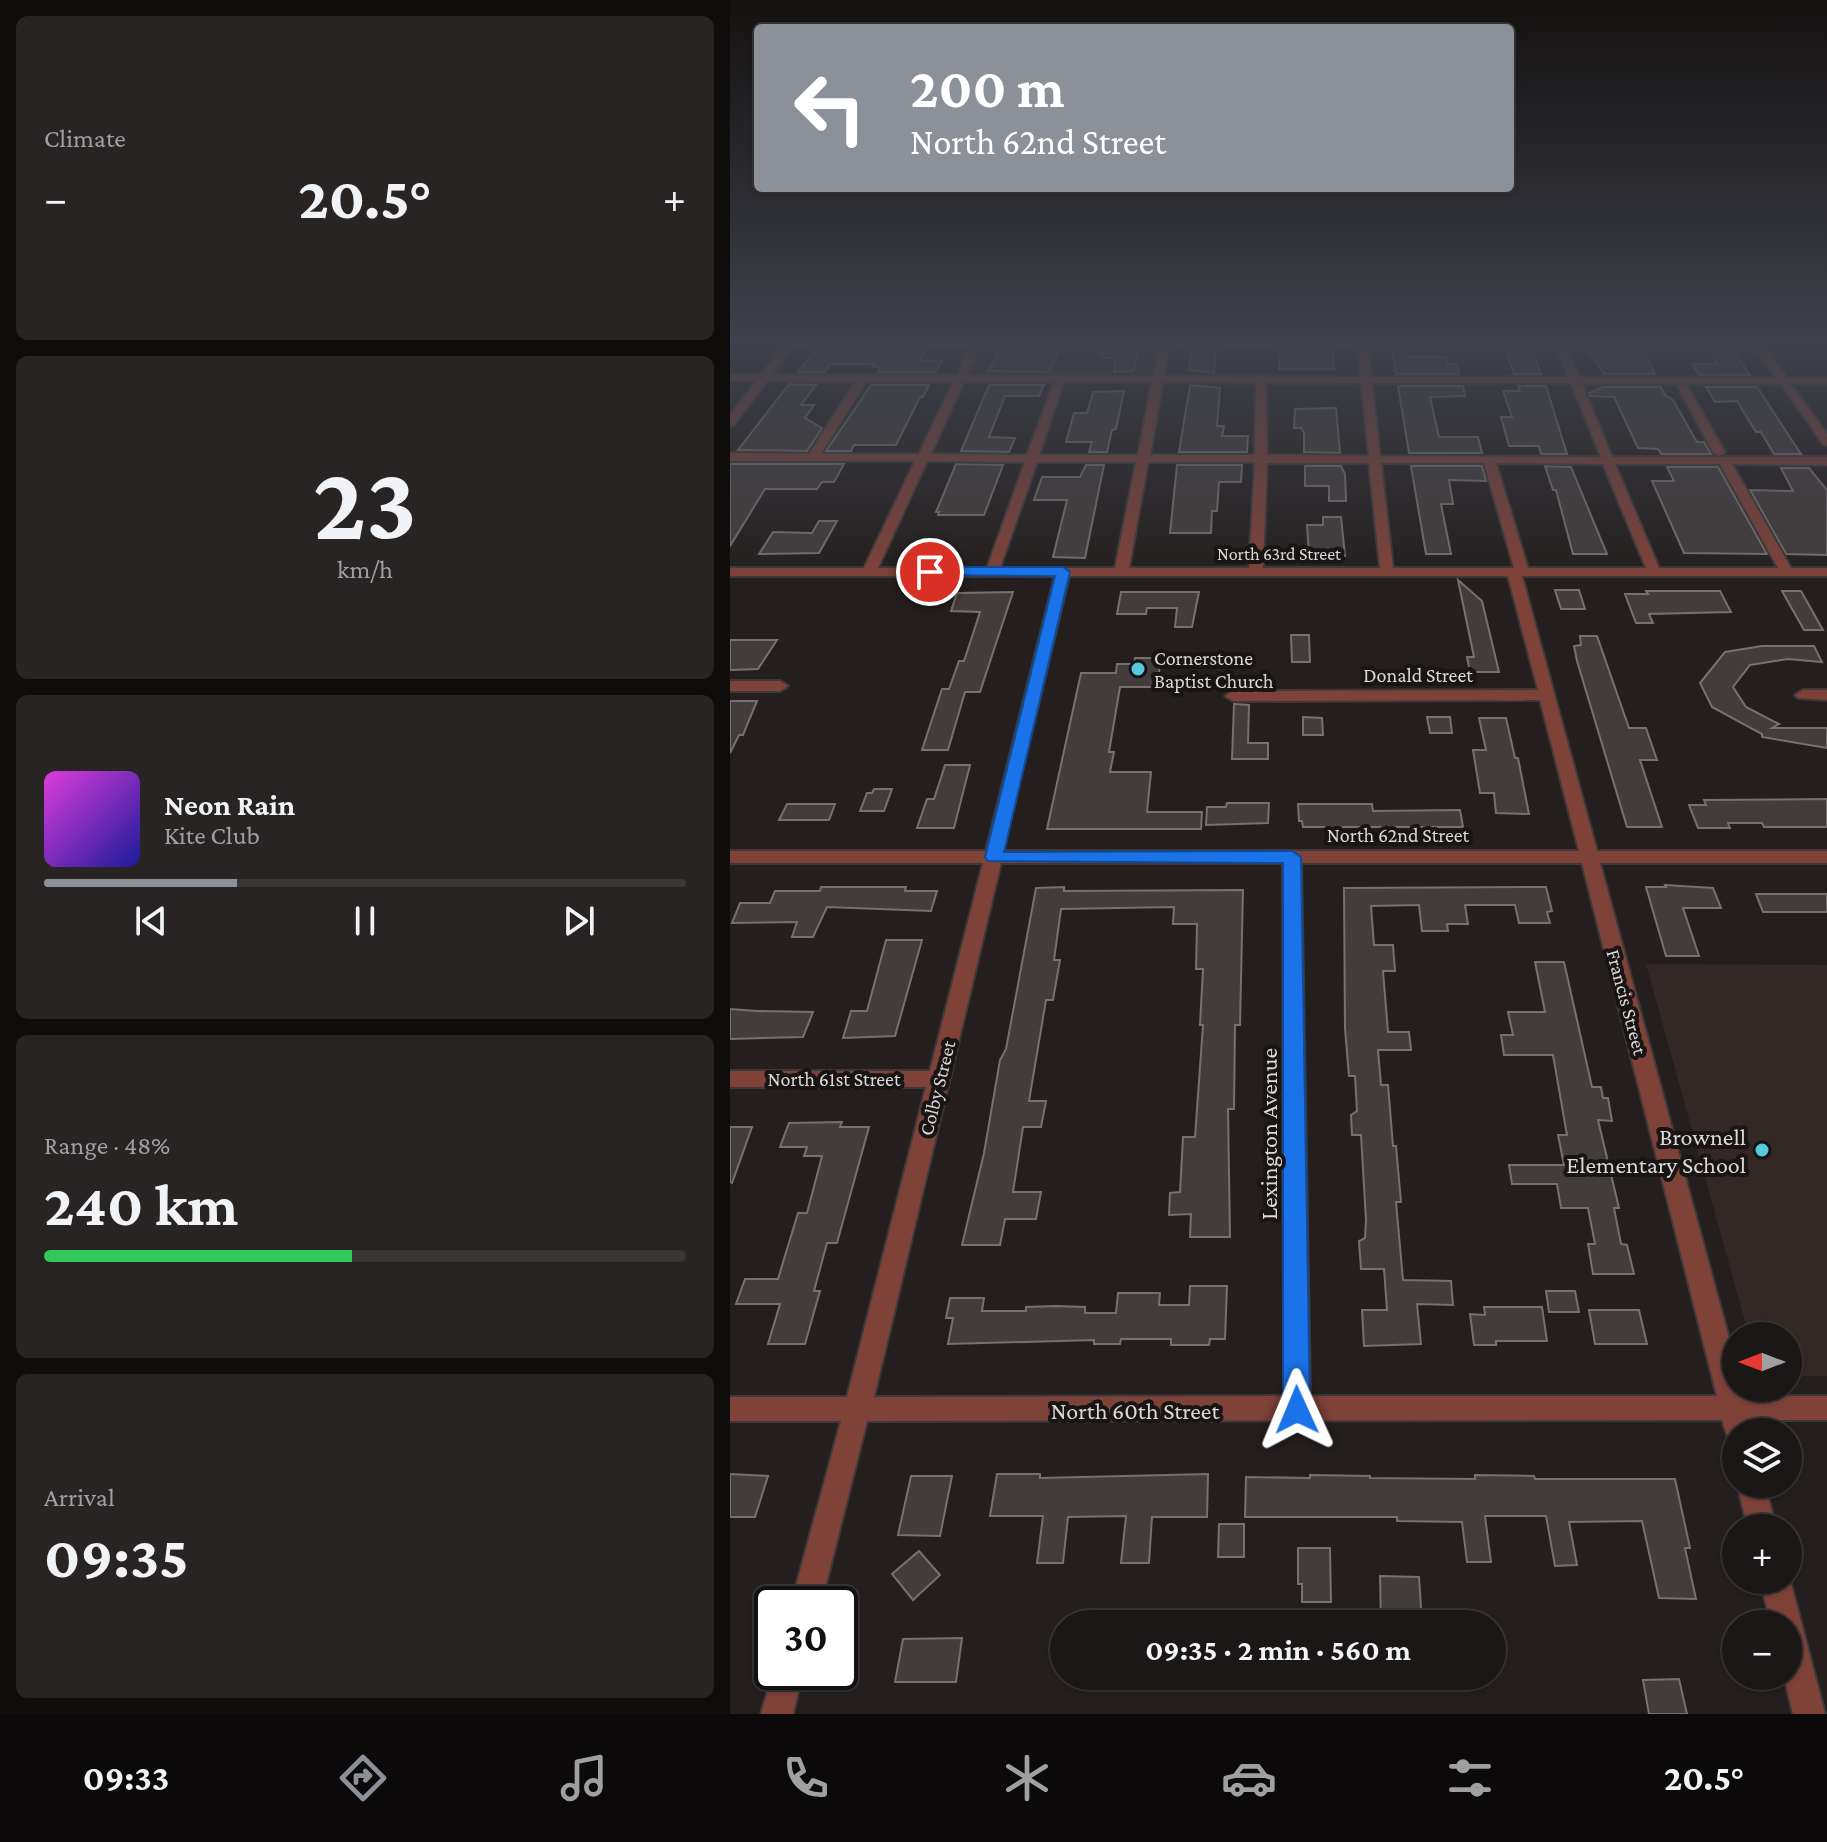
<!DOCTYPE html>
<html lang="en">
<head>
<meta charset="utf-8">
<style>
  :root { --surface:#1b1716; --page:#282423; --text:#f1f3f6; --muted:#a09fa1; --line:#393635; --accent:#8c9099 }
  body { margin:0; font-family:"Crimson Pro",serif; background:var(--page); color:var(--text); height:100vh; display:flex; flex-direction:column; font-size:30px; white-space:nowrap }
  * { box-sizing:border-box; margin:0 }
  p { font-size:26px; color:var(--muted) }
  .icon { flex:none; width:44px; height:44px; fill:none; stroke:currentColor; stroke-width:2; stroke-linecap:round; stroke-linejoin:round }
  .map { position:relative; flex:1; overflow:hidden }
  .sheet { display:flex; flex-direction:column; gap:16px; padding:16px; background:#0f0d0c; width:730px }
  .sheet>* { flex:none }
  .hud { position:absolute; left:24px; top:24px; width:760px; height:168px; border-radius:8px; box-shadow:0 2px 6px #0004,0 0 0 2px var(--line); background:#8c9099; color:#fff; overflow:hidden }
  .needle { width:52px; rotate:270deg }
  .controls { position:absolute; left:992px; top:1322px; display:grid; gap:16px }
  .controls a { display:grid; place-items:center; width:80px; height:80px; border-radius:50%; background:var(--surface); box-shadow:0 2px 6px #0004,0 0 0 2px var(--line); font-size:40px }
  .speed { position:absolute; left:24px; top:1586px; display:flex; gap:16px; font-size:40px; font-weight:700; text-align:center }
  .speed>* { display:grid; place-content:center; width:104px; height:104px; border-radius:50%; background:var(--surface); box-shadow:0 2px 6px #0004,0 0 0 2px var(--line); line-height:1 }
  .speed .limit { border:4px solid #111; border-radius:12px; background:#fff; color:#111 }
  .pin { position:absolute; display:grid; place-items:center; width:68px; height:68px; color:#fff; margin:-34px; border:4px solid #fff; border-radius:50%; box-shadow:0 2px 8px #0007 }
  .me { position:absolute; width:88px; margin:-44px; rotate:359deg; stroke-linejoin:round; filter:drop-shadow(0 0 6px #0008) }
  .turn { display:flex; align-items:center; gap:28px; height:168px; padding:0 24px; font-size:36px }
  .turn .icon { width:104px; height:104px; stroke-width:2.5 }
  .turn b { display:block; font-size:56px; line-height:68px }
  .big { font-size:60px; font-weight:700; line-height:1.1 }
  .sheet .tile { flex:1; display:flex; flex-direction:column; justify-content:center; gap:12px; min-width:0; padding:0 28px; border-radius:12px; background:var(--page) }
  .sheet .dial { align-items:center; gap:0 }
  .dial b { font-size:104px; line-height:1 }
  .song { display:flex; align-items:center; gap:24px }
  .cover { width:96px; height:96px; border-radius:12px; background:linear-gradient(135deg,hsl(300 70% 55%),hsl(240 70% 35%)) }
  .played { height:8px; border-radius:4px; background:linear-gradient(90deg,var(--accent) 30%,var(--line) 30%) }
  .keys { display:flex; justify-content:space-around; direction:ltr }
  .heat { display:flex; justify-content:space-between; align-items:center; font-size:44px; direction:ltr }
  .charge { height:12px; border-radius:6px; background:linear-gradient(90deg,#34c759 48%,var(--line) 0) }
  .trip { position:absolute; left:320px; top:1610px; width:456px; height:80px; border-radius:40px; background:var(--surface); box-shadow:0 2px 6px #0004,0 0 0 2px var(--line); font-weight:700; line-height:80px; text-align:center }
  .tabs { display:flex; height:128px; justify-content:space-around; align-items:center; background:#0b0909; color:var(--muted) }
  .tabs .icon { width:56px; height:56px }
  .tabs .selected { color:var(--accent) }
  .tabs b { font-size:36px; color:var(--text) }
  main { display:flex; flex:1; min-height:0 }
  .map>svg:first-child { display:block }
</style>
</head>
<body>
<main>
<section class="sheet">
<div class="tile"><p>Climate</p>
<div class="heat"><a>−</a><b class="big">20.5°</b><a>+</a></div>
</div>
<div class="tile dial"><b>23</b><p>km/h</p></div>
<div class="tile">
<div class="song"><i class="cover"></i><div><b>Neon Rain</b><p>Kite Club</p></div></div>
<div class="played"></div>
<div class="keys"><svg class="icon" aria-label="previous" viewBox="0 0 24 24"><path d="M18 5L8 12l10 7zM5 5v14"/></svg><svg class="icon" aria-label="pause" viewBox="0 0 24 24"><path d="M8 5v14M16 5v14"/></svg><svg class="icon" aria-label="next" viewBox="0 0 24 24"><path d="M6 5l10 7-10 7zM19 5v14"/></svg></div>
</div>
<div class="tile"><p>Range · 48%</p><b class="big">240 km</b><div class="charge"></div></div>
<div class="tile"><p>Arrival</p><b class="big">09:35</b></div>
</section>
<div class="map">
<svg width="1097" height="1714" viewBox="0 0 1097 1714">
  <rect width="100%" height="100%" fill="#241f1e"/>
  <!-- built -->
  <g fill="#332826">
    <path d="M0 339H429L423 377H236L251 344 0 343Z"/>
    <path d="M916 964 1097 965V1376H1058V1336H1019Z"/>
  </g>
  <!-- building -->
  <g fill="#423d3c" stroke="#76706f" stroke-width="2">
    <path d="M86 350H195L190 360 212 361 206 372H148L151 367H143L145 364H100L95 372H68Z"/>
    <path d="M270 350H329L319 372 258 371Z"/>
    <path d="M369 351H409L403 371 384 372 385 358H373L374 355H368Z"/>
    <path d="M461 351H486L484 373 459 370Z"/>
    <path d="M549 351H603L604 369H549Z"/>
    <path d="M662 351H678L679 357H716L718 364H727L729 374H666Z"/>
    <path d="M776 352H803L811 374H784Z"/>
    <path d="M860 352H915L925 374H874Z"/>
    <path d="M982 352H1004L1020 375H969L962 364H987Z"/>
    <path d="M59 384 86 385 71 405H84L75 418 92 428 77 451 8 450Z"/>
    <path d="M141 385H199L193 397H190L166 445H124L121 451H96Z"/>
    <path d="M259 385H314L309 396H275L259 437 285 438 279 452 231 451Z"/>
    <path d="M460 385 490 388 487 426H494L492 436H518L517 452H449Z"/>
    <path d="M668 386H733L735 396 700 397 709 437H748L752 453H679Z"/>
    <path d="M788 386H816L837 454H811L809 446H779L771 417H782L773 391H790Z"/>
    <path d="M873 387H931L935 395 943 400 967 442H974L981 454H931L928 449 908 448 884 397 860 396 859 393Z"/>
    <path d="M976 387H1027L1071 454H1044L1031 432H1026L1007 401 985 402Z"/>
    <path d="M394 391 386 429 382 430 377 452H359L362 442H336L344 413H357L363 392Z"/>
    <path d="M606 408 610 453 574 452V433L571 428H564L565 409Z"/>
    <path d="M0 464H114L104 482H92L87 489H35L0 546Z"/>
    <path d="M226 464 273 465 254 515H208L209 512H206Z"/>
    <path d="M356 465H374L355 558 323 557 337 500H304L312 477H350Z"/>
    <path d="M447 465H512L511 482H489L487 511H482L481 533H440Z"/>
    <path d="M575 466H611L615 474 616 501H599V486H575Z"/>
    <path d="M681 466H752L756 481 719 480 723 504H711L721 554H696Z"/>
    <path d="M815 466 841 467 877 554H843L826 490H823Z"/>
    <path d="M937 467H988L1037 554 954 553 922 481H944Z"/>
    <path d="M1051 468H1079L1097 490V555L1056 554 1020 490 1063 491Z"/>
    <path d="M593 517H611L615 556 579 555 577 525H593Z"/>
    <path d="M89 521H107L89 553 29 554 43 532 82 533Z"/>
    <path d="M728 580 752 601 769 672H740L737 657H744Z"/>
    <path d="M825 590H849L855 609H831Z"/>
    <path d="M916 591H990L1001 612 919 614 923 623H906L895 594H918Z"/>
    <path d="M1052 591H1071L1093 630H1074Z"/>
    <path d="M283 592 250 692H235L218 750H192L212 689H219L229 661H234L250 612 221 611 227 593Z"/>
    <path d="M391 592H469L462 627H445L447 608H417L416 614H387Z"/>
    <path d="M561 635H579L580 662H562Z"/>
    <path d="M850 636H867L899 728H916L927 760H910L932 827H897L847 661 844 646 851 645Z"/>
    <path d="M0 640H47L28 669 0 670Z"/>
    <path d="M1032 646H1084L1092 662 1058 659 1020 665 1003 687 1016 707 1049 724 1042 728H1097V748L1032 737V734L982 707 970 683 995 652Z"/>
    <path d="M405 658H431L427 687H390L379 752H384L380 772H421L417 812H472L471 829H317L351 673H386L387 664H404Z"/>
    <path d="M0 701H27L13 735H9L0 753Z"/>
    <path d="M504 704 519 705 518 743H538V759H502Z"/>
    <path d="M573 717 592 718 593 735H573Z"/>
    <path d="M697 717H720L722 733H700Z"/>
    <path d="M749 718H776L785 758H788L799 814 766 813 764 793H750L743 750H756Z"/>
    <path d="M215 765H240L224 828H187L197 799H204Z"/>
    <path d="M144 789H162L154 811H130L137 793H142Z"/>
    <path d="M1097 799V827H1034L1032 823H998L1000 828H968L959 805H976L974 800Z"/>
    <path d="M497 803H539L538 823 476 825 477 807H496Z"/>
    <path d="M57 804H105L99 820H49Z"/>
    <path d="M568 804H642L643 811 730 810 733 827H573L572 821H569Z"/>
    <path d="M935 885 983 888 991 908H953L969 956H936L916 887H936Z"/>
    <path d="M91 887H176L175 891H207L201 911 97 907 83 937H62L67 922 2 923 10 903H40L45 891H90Z"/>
    <path d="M334 887V891L513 890 510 1025H505L504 1109H498L500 1237H460L461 1214 439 1215 440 1193 450 1192 453 1137H465L473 1025H470L473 969H466L467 924H443L444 907 331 909 324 960H330L323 1000H316L299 1101H316L311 1127H293L283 1192H311L306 1219H275L270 1245H232L254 1153 270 1060 276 1049 306 888Z"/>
    <path d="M816 887 822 911 817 912 820 923H789L785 905H735L738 924H717L718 931H692L689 905 641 906 644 945H663L665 971H653L658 1032H679L681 1050H648L651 1085H658L663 1146H666L671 1202H666L673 1280 721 1281 723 1305 687 1304 691 1344 634 1346 632 1310H657L654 1269H631L629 1241 635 1238 636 1220 631 1135H622L621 1115 627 1111 625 1076H619L615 1028 614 888Z"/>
    <path d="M1026 894H1097V912H1033Z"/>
    <path d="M156 940H192L165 1036 113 1038 121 1011H137Z"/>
    <path d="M805 962H834L862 1087H871L873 1098H878L882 1121 868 1120 889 1208H884L891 1244 897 1245 904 1274H863L858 1244H865L858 1208H831L827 1184H782L779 1165H834L828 1135H837L823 1055H774L771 1035H783L778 1012H815Z"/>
    <path d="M0 1009 27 1011 83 1012 73 1037 0 1039Z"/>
    <path d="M112 1122 110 1127H139L107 1243H97L84 1291H90L75 1344H38L50 1304H6L15 1279H48L68 1213H77L92 1156H74L77 1147H50L59 1123Z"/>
    <path d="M0 1127H22L2 1183 0 1182Z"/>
    <path d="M460 1286H497L495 1339H480L479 1345H441V1339H391L390 1344H364V1340L218 1344 223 1318H216L220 1298H254L252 1311H296V1307L326 1306 355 1307V1313H386L388 1293H430L429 1305H459Z"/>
    <path d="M816 1291H845L849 1312H819Z"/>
    <path d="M754 1307H812L817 1341H766V1345H744L740 1314 755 1315Z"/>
    <path d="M859 1310H909L917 1344H865Z"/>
    <path d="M0 1474 38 1476 25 1517H0Z"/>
    <path d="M267 1474H310V1478L478 1474 477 1517H422L419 1563H391L396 1516 338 1517 333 1563H307L313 1516H260Z"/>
    <path d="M580 1475 640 1476V1478L745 1479V1475L804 1476 805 1479H945L960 1548H955L966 1599 929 1598 912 1521 839 1522 847 1565 825 1566 816 1516H755L761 1562H737L732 1522 667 1521V1517H515L516 1477 580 1478Z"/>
    <path d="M181 1476H222L210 1536 168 1535Z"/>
    <path d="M489 1524H514V1557H488Z"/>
    <path d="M568 1548H600L601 1602H572V1584H568Z"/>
    <path d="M189 1551 210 1575 183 1600 162 1574Z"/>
    <path d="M650 1576 689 1577 692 1623 651 1622Z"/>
    <path d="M232 1638 226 1682H165L173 1639Z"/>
    <path d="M949 1679 957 1714H919L913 1680Z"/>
  </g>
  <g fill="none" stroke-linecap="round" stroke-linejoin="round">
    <!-- minor casing -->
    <g stroke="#3e3938" stroke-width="4">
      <g id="minor">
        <path d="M59 339 627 342V339H637V342L824 343 823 339H833L835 343H1022L1019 339H1029L1057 378H1097V384H1061L1097 434V445L1093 444 1051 384H956L995 452 989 456 983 452 946 384H852L882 457H1097V465L1002 464 1061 568H1097V576H792L867 851H1097V863H870L1006 1364V1388H1012L1014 1396H1097V1420H1019L1021 1432H1006V1444L999 1441 992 1420 137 1421 91 1604H61L111 1421H0V1397H117L196 1087H0V1071H200L253 863H0V851H256L325 576H0V568H134L185 461H0V453L79 454 125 382 37 381 4 425 0 426V415L26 381H0V375H31ZM63 347H240L227 375H42ZM250 347 429 348 424 376 237 375ZM439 348H628L631 377 434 376ZM638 348 827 349 838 377H641ZM837 349H1026L1046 378 849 377ZM136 382H223L189 454H91ZM234 382H324L297 455 201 454ZM334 382H422L408 455H309ZM433 382 526 383 525 455H420ZM536 383H631L639 456 537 455ZM642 383H841L871 457 650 456ZM197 461 295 462 257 568H148ZM307 462H406L385 568H270ZM418 462H525L519 568H399ZM537 463H639L650 568H533ZM651 463H754L784 568H663ZM766 463 873 464 916 568H798ZM885 464H990L1048 568H929ZM339 576H778L808 690 503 691 495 696 503 701 810 700 849 851H273ZM271 863H553L554 1396 144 1397ZM571 863H852L987 1396H580Z"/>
        <path d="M0 681H50L58 686 50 691H0Z"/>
        <path d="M1073 690H1097V700L1068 698 1065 695Z"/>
        <path d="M1007 1484H1035L1046 1528H1018Z"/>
        <path d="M1058 1576 1060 1580 1095 1714H1063L1054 1676H1058V1624H1041L1030 1580H1058Z"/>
        <path d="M43 1672H73L63 1714H31Z"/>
      </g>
    </g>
    <!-- minor -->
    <use href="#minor" fill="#7e4239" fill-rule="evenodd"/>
  </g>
  <!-- sky -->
  <linearGradient id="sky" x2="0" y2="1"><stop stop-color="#141110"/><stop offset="0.59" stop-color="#3f424c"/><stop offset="1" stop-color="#3f424c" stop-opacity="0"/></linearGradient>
  <rect width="1097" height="579" fill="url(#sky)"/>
  <!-- route -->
  <path fill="#1a73e8" stroke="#114b97" stroke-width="2" d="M200 567H333L340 572 274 852 562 851 571 857 580 1410 576 1419 567 1422 557 1419 553 1410V863L258 861 255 857 325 576 195 575V569Z"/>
  <!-- markers -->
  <g fill="#54cadc" stroke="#1a1515" stroke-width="3">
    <circle cx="408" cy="669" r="8"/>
    <circle cx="1032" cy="1150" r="8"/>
  </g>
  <g text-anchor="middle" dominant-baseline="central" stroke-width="8" stroke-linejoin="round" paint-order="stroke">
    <!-- far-street labels -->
    <g font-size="18" fill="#dcd8d7" stroke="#1a1515">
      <text x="549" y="554">North 63rd Street</text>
    </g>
    <!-- poi labels -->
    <g font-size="20" fill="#dcd8d7" stroke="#1a1515" text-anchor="start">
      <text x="424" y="658">Cornerstone<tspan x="424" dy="23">Baptist Church</tspan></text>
    </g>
    <!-- street labels -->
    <g font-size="20" fill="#dcd8d7" stroke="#1a1515">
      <text x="688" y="675">Donald Street</text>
      <text x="668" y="835">North 62nd Street</text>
      <text transform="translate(897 1002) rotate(75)">Francis Street</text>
      <text x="104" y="1079">North 61st Street</text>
      <text transform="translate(207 1088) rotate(-76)">Colby Street</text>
    </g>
    <!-- near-street labels -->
    <g font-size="24" fill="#dcd8d7" stroke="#1a1515">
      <text transform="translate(538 1134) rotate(-90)">Lexington Avenue</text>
      <text x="405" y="1410">North 60th Street</text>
    </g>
    <!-- near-poi labels -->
    <g font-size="24" fill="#dcd8d7" stroke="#1a1515" text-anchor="end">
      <text x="1016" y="1136">Brownell<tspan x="1016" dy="28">Elementary School</tspan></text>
    </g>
  </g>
</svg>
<div class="controls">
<a><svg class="needle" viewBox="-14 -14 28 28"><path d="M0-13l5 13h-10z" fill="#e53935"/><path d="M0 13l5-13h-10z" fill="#a09fa1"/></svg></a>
<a><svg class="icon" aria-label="layers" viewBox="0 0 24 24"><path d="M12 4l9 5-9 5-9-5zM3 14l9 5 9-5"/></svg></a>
<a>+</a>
<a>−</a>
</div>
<div class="speed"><div class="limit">30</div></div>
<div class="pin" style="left:200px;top:572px;background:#d93025"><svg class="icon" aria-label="arrive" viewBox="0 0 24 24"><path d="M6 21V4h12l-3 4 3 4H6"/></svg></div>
<svg class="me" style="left:567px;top:1410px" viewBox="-20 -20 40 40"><path d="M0-17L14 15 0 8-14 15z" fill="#1a73e8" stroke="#fff" stroke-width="4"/></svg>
<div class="trip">09:35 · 2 min · 560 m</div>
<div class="hud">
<div class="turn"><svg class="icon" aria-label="left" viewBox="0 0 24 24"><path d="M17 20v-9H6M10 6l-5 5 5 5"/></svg><div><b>200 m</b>North 62nd Street</div></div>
</div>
</div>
</main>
<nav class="tabs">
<b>09:33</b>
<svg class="icon selected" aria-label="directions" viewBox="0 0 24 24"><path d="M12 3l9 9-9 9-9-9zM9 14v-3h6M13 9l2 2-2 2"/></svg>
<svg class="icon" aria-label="music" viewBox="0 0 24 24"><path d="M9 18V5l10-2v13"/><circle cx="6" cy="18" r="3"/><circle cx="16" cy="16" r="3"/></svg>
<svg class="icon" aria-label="phone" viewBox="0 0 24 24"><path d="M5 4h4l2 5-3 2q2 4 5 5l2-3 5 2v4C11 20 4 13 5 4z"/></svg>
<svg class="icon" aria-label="climate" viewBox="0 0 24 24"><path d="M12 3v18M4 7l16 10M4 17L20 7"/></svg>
<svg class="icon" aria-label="car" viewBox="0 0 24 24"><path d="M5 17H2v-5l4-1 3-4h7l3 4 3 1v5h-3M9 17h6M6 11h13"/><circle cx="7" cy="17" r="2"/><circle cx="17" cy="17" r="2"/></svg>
<svg class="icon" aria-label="filters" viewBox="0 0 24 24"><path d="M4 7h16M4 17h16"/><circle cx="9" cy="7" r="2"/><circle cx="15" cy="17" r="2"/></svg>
<b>20.5°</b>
</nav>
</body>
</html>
